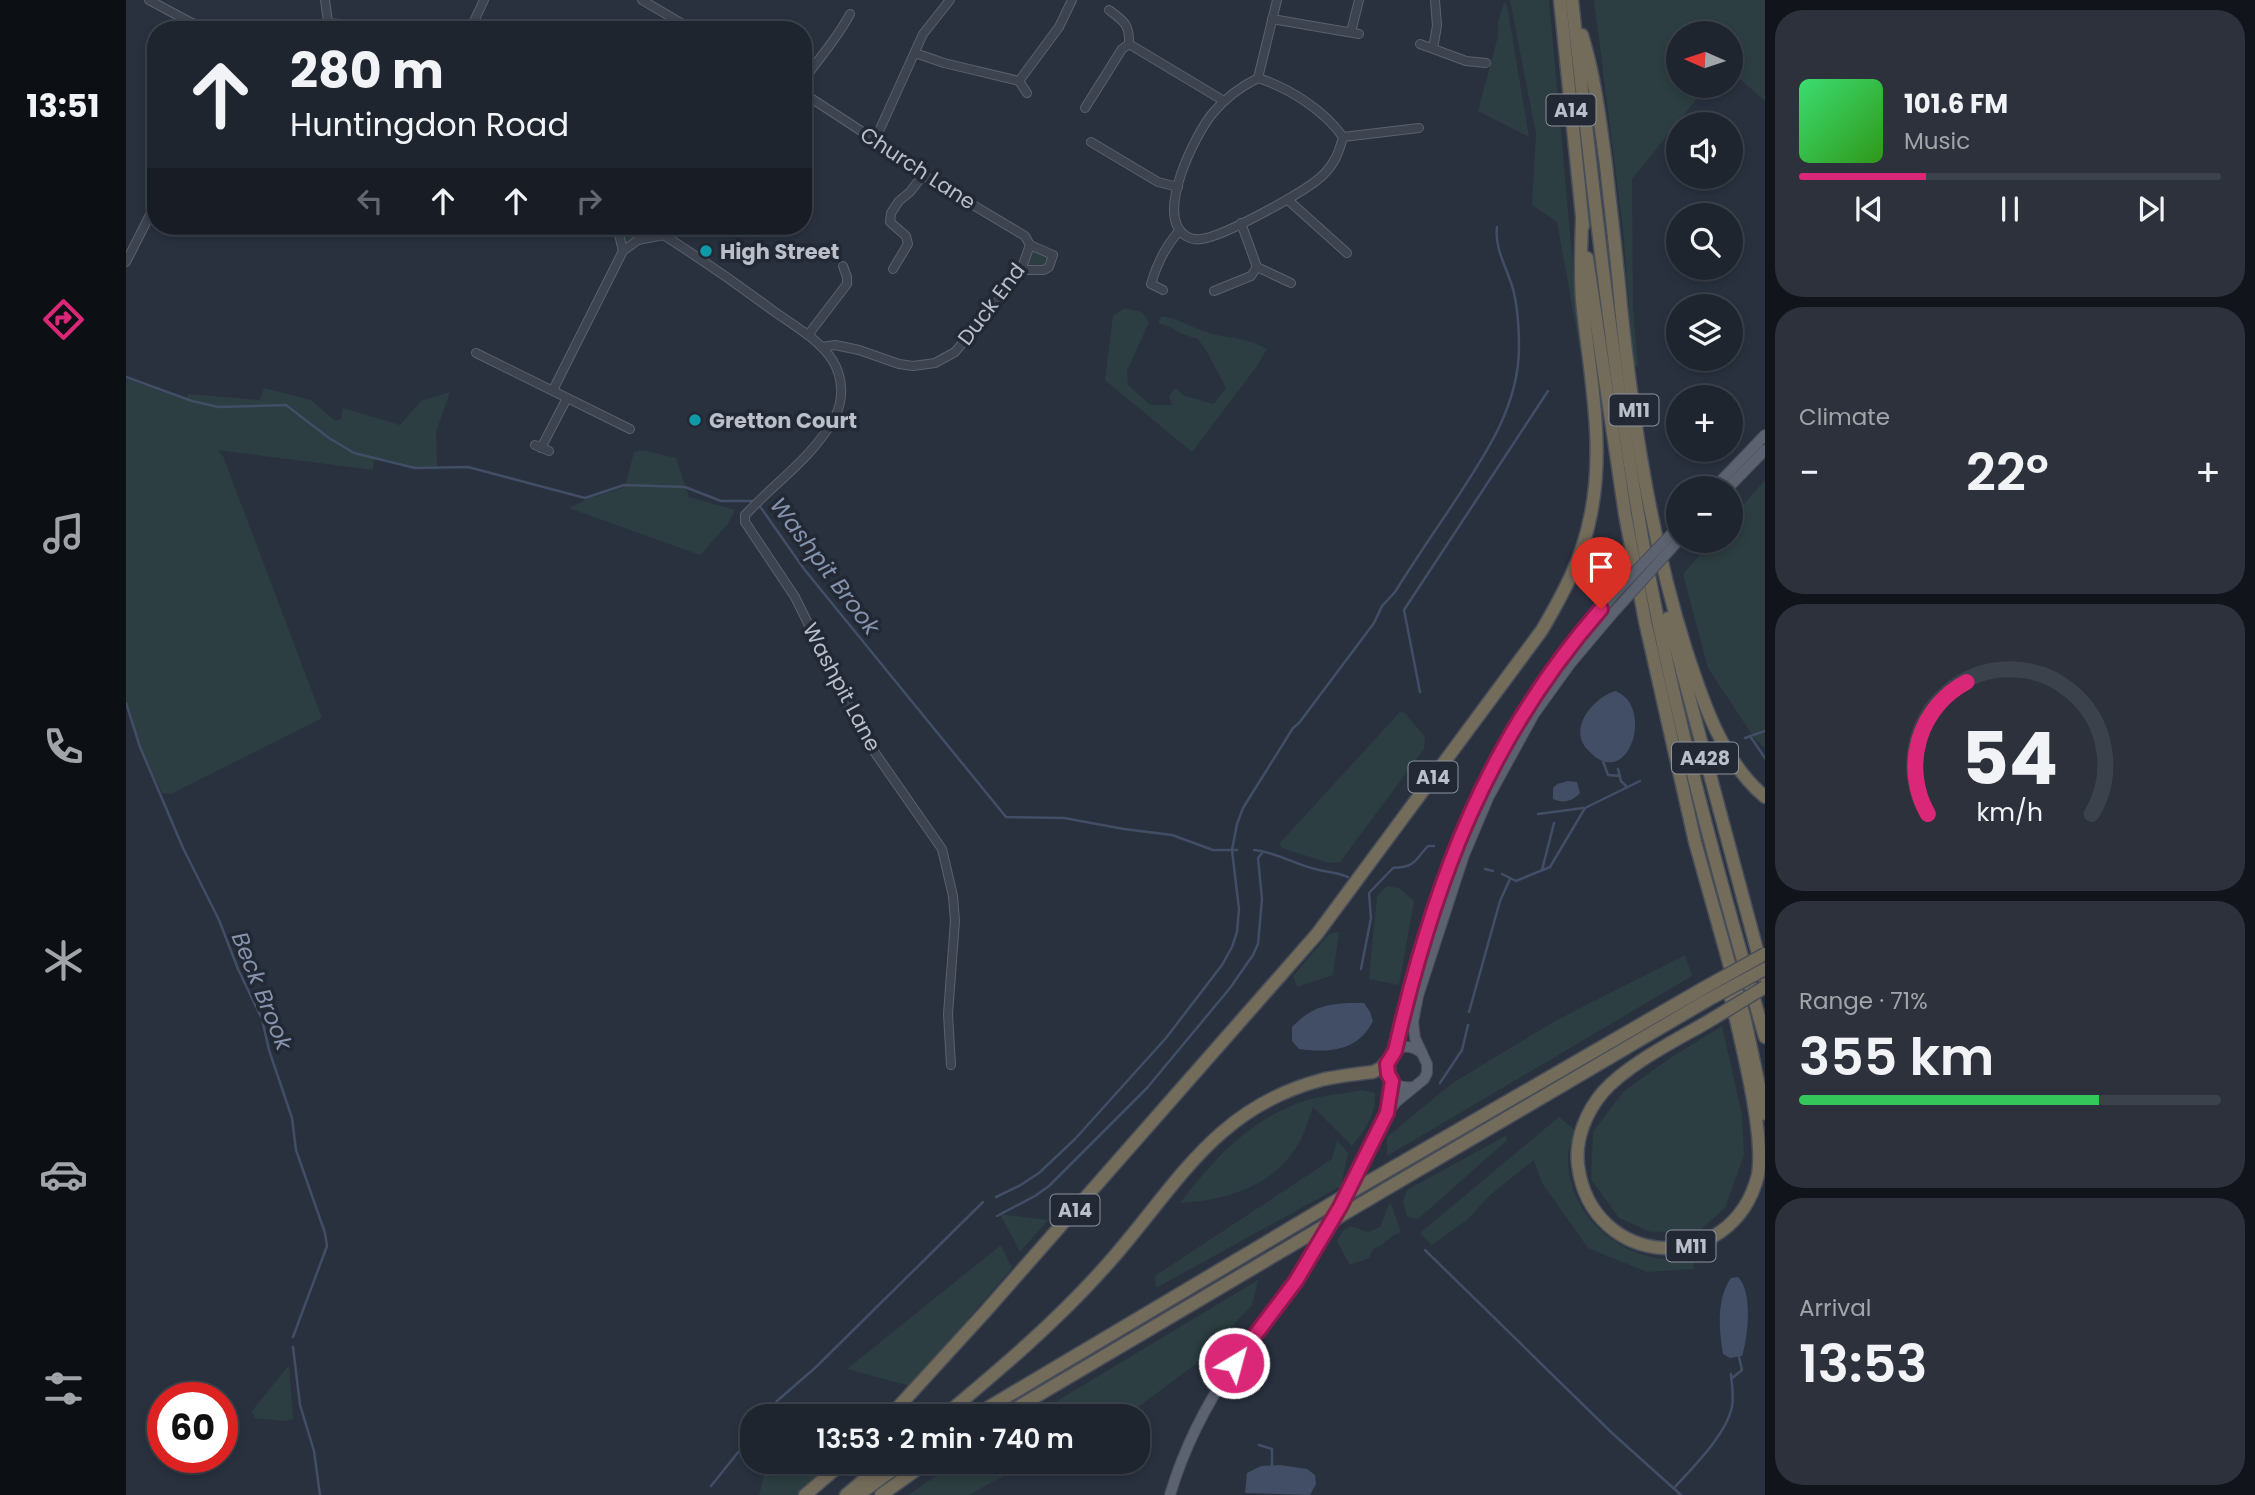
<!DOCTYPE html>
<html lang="en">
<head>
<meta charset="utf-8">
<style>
  :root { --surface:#1f252f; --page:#2c313b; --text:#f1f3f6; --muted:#a1a5aa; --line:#3c424b; --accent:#db2777 }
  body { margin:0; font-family:Poppins,sans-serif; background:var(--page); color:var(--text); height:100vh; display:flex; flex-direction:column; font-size:26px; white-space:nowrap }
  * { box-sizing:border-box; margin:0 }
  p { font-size:23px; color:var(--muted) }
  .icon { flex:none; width:38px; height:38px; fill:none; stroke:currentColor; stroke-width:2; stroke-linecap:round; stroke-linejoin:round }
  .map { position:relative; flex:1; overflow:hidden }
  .drawer { display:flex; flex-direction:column; gap:10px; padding:10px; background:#11141a; width:490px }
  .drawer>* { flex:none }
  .banner { position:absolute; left:21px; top:21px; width:665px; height:214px; border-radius:28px; box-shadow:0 4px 10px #0003,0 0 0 2px var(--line); background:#1f252f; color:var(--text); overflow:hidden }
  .needle { width:46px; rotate:273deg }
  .controls { position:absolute; left:1540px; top:21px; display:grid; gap:14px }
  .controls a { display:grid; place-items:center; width:77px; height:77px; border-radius:50%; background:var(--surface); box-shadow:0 4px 10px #0003,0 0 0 2px var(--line); font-size:35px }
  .speed { position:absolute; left:21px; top:1382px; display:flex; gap:14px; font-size:35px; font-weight:700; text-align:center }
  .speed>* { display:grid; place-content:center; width:91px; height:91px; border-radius:50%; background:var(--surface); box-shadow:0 4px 10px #0003,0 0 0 2px var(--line); line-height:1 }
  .speed .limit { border:10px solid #d22; background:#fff; color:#111 }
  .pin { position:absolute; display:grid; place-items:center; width:60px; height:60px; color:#fff; margin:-72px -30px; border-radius:50% 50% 50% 0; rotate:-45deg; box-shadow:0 0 7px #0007 }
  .pin .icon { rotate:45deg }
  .me { position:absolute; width:77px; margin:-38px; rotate:37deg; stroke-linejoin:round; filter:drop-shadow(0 0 5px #0008) }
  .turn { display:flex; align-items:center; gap:24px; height:147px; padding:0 28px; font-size:32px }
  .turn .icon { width:91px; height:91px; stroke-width:2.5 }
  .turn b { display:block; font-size:49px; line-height:60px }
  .lanes { display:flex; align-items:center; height:66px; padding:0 28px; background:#0003; justify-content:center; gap:35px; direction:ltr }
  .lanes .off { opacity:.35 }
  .big { font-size:52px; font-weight:600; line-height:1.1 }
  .drawer .widget { flex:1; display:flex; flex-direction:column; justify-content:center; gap:10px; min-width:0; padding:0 24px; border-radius:28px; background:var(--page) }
  .drawer .dial { align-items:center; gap:0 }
  .dial svg { height:182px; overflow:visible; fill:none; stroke:var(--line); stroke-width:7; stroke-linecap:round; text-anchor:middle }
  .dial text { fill:var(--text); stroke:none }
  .song { display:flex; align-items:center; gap:21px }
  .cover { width:84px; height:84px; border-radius:10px; background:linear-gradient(135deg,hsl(140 70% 55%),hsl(110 70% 35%)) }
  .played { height:7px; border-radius:4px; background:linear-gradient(90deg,var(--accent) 30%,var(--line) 30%) }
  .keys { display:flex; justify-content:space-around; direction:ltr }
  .heat { display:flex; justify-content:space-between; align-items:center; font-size:38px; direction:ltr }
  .charge { height:10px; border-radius:5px; background:linear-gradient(90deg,#34c759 71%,var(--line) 0) }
  .trip { position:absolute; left:614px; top:1404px; width:410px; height:70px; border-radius:28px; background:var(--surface); box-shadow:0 4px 10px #0003,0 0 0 2px var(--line); font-weight:600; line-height:70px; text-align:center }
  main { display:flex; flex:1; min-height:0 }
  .tab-bar { display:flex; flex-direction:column; width:126px; justify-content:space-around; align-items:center; background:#0c0f13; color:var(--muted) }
  .tab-bar .icon { width:49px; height:49px }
  .tab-bar .active { color:var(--accent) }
  .tab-bar b { font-size:32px; color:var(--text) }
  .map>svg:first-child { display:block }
</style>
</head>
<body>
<main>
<nav class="tab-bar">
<b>13:51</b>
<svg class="icon active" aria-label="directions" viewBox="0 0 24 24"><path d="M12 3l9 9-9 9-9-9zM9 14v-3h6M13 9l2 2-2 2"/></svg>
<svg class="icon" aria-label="music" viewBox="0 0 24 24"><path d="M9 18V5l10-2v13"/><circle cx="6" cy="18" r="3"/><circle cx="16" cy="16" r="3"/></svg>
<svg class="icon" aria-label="phone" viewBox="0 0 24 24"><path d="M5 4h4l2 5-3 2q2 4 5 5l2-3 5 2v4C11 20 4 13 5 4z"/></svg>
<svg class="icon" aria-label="climate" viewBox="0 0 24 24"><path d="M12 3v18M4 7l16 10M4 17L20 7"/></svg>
<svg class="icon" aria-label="car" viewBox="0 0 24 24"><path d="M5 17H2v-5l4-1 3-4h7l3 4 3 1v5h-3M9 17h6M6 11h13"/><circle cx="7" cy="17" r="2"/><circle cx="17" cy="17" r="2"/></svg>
<svg class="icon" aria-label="filters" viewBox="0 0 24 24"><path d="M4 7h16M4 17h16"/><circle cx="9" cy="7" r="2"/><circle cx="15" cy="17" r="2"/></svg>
</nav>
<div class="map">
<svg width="1639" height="1495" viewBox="0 0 1639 1495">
  <rect width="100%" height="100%" fill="#29313f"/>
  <!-- green -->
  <g fill="#2c3e41">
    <path d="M1384 0H1423L1455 355 1431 222 1406 205 1410 134Z"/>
    <path d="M1468 0H1639V101L1605 71V33H1552V86H1581L1506 179 1507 309 1512 366H1508L1497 230Z"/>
    <path d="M1378 2 1381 6 1403 137 1352 111 1372 36V22Z"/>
    <path d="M494 226H513L523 233 498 245Z"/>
    <path d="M909 251 920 258 918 267 902 266 904 254Z"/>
    <path d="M998 308 1016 312 1023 322 1001 371 1002 385 1024 405H1046L1043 396 1049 388 1059 396 1088 404 1100 388 1080 350 1071 338C1055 336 1046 326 1032 323L1036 316C1053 319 1067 328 1083 333 1105 339 1119 337 1141 349L1131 366 1066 452 979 380 987 316Z"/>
    <path d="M0 379 60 400 62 394 134 400 138 388 185 400 209 421 215 419 217 408 274 425 295 401 324 392 310 432 311 468H289L248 458 247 470 92 450 97 456 196 718 45 794 36 793 14 746 0 700Z"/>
    <path d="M517 450 550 458 563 497 609 510 601 525 574 555 443 508 464 498 499 487 508 452Z"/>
    <path d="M1639 480V748L1629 739 1582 668 1557 574 1586 541H1605V519Z"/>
    <path d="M1274 712 1279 713 1299 737 1298 749 1214 862 1203 863 1156 848 1153 844Z"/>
    <path d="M1261 886 1273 888 1288 901 1273 985 1243 979 1251 896Z"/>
    <path d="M1213 932 1207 975 1171 987 1167 976 1203 934Z"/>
    <path d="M1559 955 1566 976 1261 1156V1137L1325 1084 1429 1021Z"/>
    <path d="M1596 1026 1616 1115 1618 1155 1599 1208 1573 1231 1525 1232 1493 1218 1465 1179 1467 1132 1497 1092 1541 1060Z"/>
    <path d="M1236 1090 1249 1093C1250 1115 1239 1130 1226 1146L1187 1107C1183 1117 1180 1128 1176 1137 1153 1185 1102 1200 1054 1203 1087 1160 1124 1119 1178 1101 1196 1095 1217 1094 1236 1090Z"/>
    <path d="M1433 1117 1449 1130C1447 1138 1442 1148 1442 1156 1441 1207 1481 1249 1530 1258 1542 1260 1555 1257 1567 1255L1568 1269 1521 1272 1462 1248 1416 1183 1408 1160 1364 1195 1341 1220 1306 1245 1294 1233Z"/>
    <path d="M1381 1135 1380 1141 1292 1219 1281 1217 1277 1201 1281 1190Z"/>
    <path d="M1211 1140 1222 1153 1215 1186 1030 1288 1029 1276 1206 1159Z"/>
    <path d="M1263 1204H1265L1275 1232C1263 1236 1259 1245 1247 1249L1243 1258 1224 1265 1211 1241 1217 1231 1224 1226 1242 1232 1254 1227Z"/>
    <path d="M874 1214 922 1220 894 1252Z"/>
    <path d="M875 1245 886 1268 784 1386 721 1369Z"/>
    <path d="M1132 1280 1126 1305 1071 1363 1016 1404 993 1416H906Z"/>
    <path d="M163 1365 167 1419 157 1421 129 1418 126 1411Z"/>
    <path d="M642 1461H707L671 1495H633Z"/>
    <path d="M832 1461H907L842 1495H782Z"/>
  </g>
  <!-- water -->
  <g fill="#414e66">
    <path d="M1489 691C1530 705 1502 796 1461 749 1442 728 1467 698 1489 691Z"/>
    <path d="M1442 781 1451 782 1454 793C1447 801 1437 804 1427 799V788L1431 784Z"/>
    <path d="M1222 1003H1238L1244 1012 1247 1021C1232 1051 1204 1053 1173 1049L1166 1041V1027C1185 1008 1196 1005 1222 1003Z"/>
    <path d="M1612 1277C1627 1292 1622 1337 1616 1356L1604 1358 1597 1354C1593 1330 1590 1299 1605 1278Z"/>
    <path d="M1154 1465 1181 1469 1189 1475 1190 1484 1184 1495 1119 1493 1121 1473 1135 1466Z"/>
  </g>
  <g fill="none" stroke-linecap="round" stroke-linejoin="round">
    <!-- stream -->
    <g stroke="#414e66" stroke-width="2.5">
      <path d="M0 377 66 401 92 407 160 405 203 438 228 453 289 468 342 467 459 498 498 485 559 487 595 501H628"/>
      <path d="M633 505 678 569 880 817 938 818 998 829 1046 835 1087 850H1111"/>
      <path d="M1294 692 1278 610 1422 391"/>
      <path d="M0 703 14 747 57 848 93 920 112 969 136 1019 143 1050 166 1118 170 1150 199 1233 201 1246 167 1337"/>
      <path d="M1624 736 1639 758"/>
      <path d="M1619 738 1639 731"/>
      <path d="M1477 761 1482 775 1494 776"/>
      <path d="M1492 769 1495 781 1501 787"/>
      <path d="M1412 814 1457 808"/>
      <path d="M1128 850C1150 852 1168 864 1189 869 1201 872 1210 872 1222 877"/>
      <path d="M1359 869 1367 871"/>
      <path d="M1416 870 1428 823"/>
      <path d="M1376 874 1390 881 1424 867 1459 808 1514 781"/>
      <path d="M1235 969 1245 918 1243 893 1267 868C1290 867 1288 861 1302 846H1308"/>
      <path d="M1343 1012 1374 901 1384 879"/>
      <path d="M1314 1083 1336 1050 1342 1025"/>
      <path d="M870 1197 893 1186 913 1173 949 1139 1040 1038 1096 965 1106 947 1111 932 1113 909 1106 850 1111 824 1117 808 1167 728 1173 723 1248 623 1256 606 1269 592C1287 563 1306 535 1325 507 1357 458 1393 408 1393 347 1393 329 1392 310 1388 293 1383 271 1368 250 1371 227"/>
      <path d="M871 1216 909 1196 923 1186 1021 1088 1104 988 1127 955 1132 944 1136 899 1132 858 1136 853"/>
      <path d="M1299 1250 1486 1433 1555 1495"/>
      <path d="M167 1347 174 1405 188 1451 194 1495"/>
      <path d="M1605 1379 1616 1370 1613 1357"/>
      <path d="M641 1416 651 1401 690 1367 857 1202"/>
      <path d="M1133 1445 1146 1449V1466"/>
      <path d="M585 1486 626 1435"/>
      <path d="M1548 1488C1567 1467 1600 1435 1606 1407 1608 1397 1606 1385 1605 1374"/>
    </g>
    <!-- minor casing -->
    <g stroke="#5b616c" stroke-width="10">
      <g id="minor">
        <path d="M23 0 64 22 85 30"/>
        <path d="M199 0 202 22"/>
        <path d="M516 0 567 30"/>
        <path d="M1146 19 1233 34"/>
        <path d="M157 30C186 25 212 18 241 30"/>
        <path d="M344 30 358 0"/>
        <path d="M1225 32 1233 0"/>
        <path d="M1003 44 1098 101"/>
        <path d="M1294 44 1340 61 1360 63"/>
        <path d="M1307 48 1311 26 1309 0"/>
        <path d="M789 53 818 63 893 81 933 27 946 0"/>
        <path d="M1132 78C1163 88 1198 110 1217 137 1213 152 1209 163 1198 174 1183 190 1097 237 1075 239 1070 240 1065 239 1060 236 1028 216 1069 135 1086 114 1099 98 1114 87 1132 78Z"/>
        <path d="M1132 78 1151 0"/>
        <path d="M677 81C693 58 711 39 724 14"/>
        <path d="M893 81 901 93"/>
        <path d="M677 93 749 140 797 175 899 236 904 245"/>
        <path d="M959 108 996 49 1003 44C1004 25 998 21 983 10"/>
        <path d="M1217 137 1293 128"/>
        <path d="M749 140 797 34 824 0"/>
        <path d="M965 142 1032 182 1052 187"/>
        <path d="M1162 200 1221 253"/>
        <path d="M491 226 497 251"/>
        <path d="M523 226C565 252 606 280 646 310 667 325 693 339 707 361 717 378 718 399 709 417 688 456 652 480 623 511L619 515V522L669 597 738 737 816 849 827 896 829 921 822 1014 825 1065"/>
        <path d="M0 262 30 203"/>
        <path d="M1131 267 1165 283"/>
        <path d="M767 269 782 244 780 236 764 222 765 213 773 201 784 192 797 175"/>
        <path d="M895 270H918L923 267 927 255 904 245"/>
        <path d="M1037 290 1025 284C1031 263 1039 247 1053 231"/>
        <path d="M1088 291 1125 276 1131 267 1115 223"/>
        <path d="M682 335 721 284V277L717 266"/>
        <path d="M696 347 709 345 733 350 773 364 787 366 809 363 829 352 871 302 895 270 904 245"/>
        <path d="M350 353 504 429"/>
        <path d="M427 390 497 251 512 240 538 235 546 226"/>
        <path d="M409 445 423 451"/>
        <path d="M415 448 441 398"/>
      </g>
    </g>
    <!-- major casing -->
    <g stroke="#474c58" stroke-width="12">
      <g id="major">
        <path d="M1588 488 1639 435"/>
        <path d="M1602 488 1639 450"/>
        <path d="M1269 1051C1297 922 1340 795 1414 685 1437 652 1465 621 1492 590"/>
        <path d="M1286 1087C1243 1091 1262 1027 1296 1053"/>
        <path d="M1261 1111 1266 1081"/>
        <path d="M1044 1495C1058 1447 1081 1403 1109 1362 1129 1335 1151 1309 1170 1281 1206 1229 1233 1170 1261 1113L1271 1101 1298 1079 1301 1073V1064L1289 1038 1287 1022 1292 996 1338 855 1363 796 1408 714 1444 664 1487 613"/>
      </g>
    </g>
    <!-- highway casing -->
    <g stroke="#484e59" stroke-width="15">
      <g id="highway">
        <path d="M1434 0 1457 226"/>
        <path d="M1446 0C1466 179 1485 359 1516 537 1546 706 1591 872 1639 1037"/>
        <path d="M1456 35C1469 77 1474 121 1480 165 1485 212 1491 259 1495 307 1507 422 1525 539 1560 650 1577 702 1596 761 1639 797"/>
        <path d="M1461 258 1499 514 1519 621 1569 842 1619 1020 1639 1114"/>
        <path d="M1542 618 1639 980"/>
        <path d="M1588 1018C1553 1039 1504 1062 1477 1092 1460 1112 1449 1139 1452 1165 1465 1270 1606 1278 1632 1175 1639 1134 1615 1042 1605 998"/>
        <path d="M1235 1186 1576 989"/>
        <path d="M1221 1212 1580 1001"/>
        <path d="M764 1416 859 1312 1191 934 1416 630C1437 594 1456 559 1464 518 1480 447 1463 371 1456 300 1454 273 1455 247 1456 220"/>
        <path d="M818 1416C874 1369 929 1323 978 1268 1048 1191 1085 1109 1195 1080 1212 1076 1230 1074 1247 1072L1255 1068 1262 1060"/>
        <path d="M848 1416 1208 1202"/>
        <path d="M877 1416 1195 1228"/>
        <path d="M679 1495 719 1461"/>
        <path d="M720 1495 760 1461"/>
        <path d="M732 1495 779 1461"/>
        <path d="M755 1495 803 1461"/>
      </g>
    </g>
    <!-- minor -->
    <use href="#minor" stroke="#3d434f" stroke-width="8"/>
    <!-- major -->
    <use href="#major" stroke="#5c626f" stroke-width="10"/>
    <!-- highway -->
    <use href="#highway" stroke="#746c5b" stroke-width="12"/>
    <!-- major-bridge casing -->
    <g stroke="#474c58" stroke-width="12" stroke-linecap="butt">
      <g id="major-bridge">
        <path d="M1492 590 1551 528"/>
        <path d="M1487 613 1552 541"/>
      </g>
    </g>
    <!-- highway-bridge casing -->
    <g stroke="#484e59" stroke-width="15" stroke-linecap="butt">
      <g id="highway-bridge">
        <path d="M1576 989 1639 954"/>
        <path d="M1580 1001 1639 969"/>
        <path d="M1588 1018 1639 987"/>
        <path d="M1208 1202 1235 1186"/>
        <path d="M1195 1228 1221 1212"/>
      </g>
    </g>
    <!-- major-bridge -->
    <use href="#major-bridge" stroke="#5c626f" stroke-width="10"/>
    <!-- highway-bridge -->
    <use href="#highway-bridge" stroke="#746c5b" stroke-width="12"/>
  </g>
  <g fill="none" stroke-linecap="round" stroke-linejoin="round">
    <!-- route casing -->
    <g stroke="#8e194d" stroke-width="18">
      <path id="route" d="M1108 1363 1170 1281 1214 1207 1261 1113 1266 1081 1262 1074 1261 1064 1269 1051C1307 884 1361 739 1475 609"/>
    </g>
    <!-- route -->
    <use href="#route" stroke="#db2777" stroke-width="12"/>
  </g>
  <!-- markers -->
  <g fill="#0f9aa8" stroke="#222834" stroke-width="2.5">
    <circle cx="580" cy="251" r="7"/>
    <circle cx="569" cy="420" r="7"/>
  </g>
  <g text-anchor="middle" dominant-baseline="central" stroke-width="7" stroke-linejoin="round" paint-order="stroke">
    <!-- shield labels -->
    <g fill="#222834" stroke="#8c929c" stroke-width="2">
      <rect x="1420.5" y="94.5" width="49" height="31" rx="5"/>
      <rect x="1483.5" y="394.5" width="49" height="31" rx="5"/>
      <rect x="1546" y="742.5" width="66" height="31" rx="5"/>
      <rect x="1282.5" y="761.5" width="49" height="31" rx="5"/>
      <rect x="924.5" y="1194.5" width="49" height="31" rx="5"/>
      <rect x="1540.5" y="1230.5" width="49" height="31" rx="5"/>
    </g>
    <g font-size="19" font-weight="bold" fill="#babfc9">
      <text x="1445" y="110">A14</text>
      <text x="1508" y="410">M11</text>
      <text x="1579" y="758">A428</text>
      <text x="1307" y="777">A14</text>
      <text x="949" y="1210">A14</text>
      <text x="1565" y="1246">M11</text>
    </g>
    <!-- street labels -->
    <g font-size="21" fill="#babfc9" stroke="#222834">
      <text transform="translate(792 168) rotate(33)">Church Lane</text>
      <text transform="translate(865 304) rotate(-53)">Duck End</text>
      <text transform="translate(716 687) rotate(62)">Washpit Lane</text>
    </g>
    <!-- poi labels -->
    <g font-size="21" font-weight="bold" fill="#babfc9" stroke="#222834" text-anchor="start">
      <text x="594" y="251">High Street</text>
      <text x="583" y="420">Gretton Court</text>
    </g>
    <!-- water labels -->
    <g font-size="23" font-style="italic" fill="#8693ad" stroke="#222834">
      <text transform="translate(699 566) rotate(53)">Washpit Brook</text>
      <text transform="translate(136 991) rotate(68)">Beck Brook</text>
    </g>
  </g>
</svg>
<div class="controls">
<a><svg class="needle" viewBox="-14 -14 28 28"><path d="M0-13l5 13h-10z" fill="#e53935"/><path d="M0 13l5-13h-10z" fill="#a1a5aa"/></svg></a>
<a><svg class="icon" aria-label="sound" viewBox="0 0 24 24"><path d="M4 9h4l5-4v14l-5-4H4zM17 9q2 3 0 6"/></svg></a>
<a><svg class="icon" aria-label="search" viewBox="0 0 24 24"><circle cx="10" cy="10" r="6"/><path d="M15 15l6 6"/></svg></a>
<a><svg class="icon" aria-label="layers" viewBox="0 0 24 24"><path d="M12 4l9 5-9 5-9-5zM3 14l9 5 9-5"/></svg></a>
<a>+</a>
<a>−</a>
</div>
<div class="speed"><div class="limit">60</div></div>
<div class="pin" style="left:1475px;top:609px;background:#d93025"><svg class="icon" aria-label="arrive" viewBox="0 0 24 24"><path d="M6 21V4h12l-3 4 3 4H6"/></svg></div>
<svg class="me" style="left:1108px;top:1363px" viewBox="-20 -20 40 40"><circle r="17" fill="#db2777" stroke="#fff" stroke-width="3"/><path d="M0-11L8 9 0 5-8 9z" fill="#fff"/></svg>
<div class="trip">13:53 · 2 min · 740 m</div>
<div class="banner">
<div class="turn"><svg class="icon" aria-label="ahead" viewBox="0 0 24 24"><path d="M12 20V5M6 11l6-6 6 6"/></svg><div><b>280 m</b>Huntingdon Road</div></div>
<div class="lanes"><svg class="icon off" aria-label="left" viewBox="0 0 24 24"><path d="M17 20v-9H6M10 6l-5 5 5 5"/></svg><svg class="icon" aria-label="ahead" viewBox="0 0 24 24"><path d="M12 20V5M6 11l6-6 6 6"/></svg><svg class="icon" aria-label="ahead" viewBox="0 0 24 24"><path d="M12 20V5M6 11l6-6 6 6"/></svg><svg class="icon off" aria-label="right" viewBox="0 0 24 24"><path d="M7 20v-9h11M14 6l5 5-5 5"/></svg></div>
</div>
</div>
<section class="drawer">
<div class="widget">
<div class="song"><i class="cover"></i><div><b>101.6 FM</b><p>Music</p></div></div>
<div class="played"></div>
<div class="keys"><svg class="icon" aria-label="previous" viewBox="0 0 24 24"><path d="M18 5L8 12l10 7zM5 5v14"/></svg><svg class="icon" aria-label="pause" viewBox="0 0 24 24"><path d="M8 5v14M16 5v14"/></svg><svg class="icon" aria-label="next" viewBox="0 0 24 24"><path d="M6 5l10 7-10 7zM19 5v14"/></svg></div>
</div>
<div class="widget"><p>Climate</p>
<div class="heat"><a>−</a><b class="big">22°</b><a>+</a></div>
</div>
<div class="widget dial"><svg viewBox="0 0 100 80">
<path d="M14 69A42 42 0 1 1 86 69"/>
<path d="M14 69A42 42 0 0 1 31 11" stroke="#db2777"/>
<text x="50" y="56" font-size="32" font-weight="700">54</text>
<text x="50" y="72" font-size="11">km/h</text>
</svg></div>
<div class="widget"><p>Range · 71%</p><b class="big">355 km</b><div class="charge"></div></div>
<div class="widget"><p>Arrival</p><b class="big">13:53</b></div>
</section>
</main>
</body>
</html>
